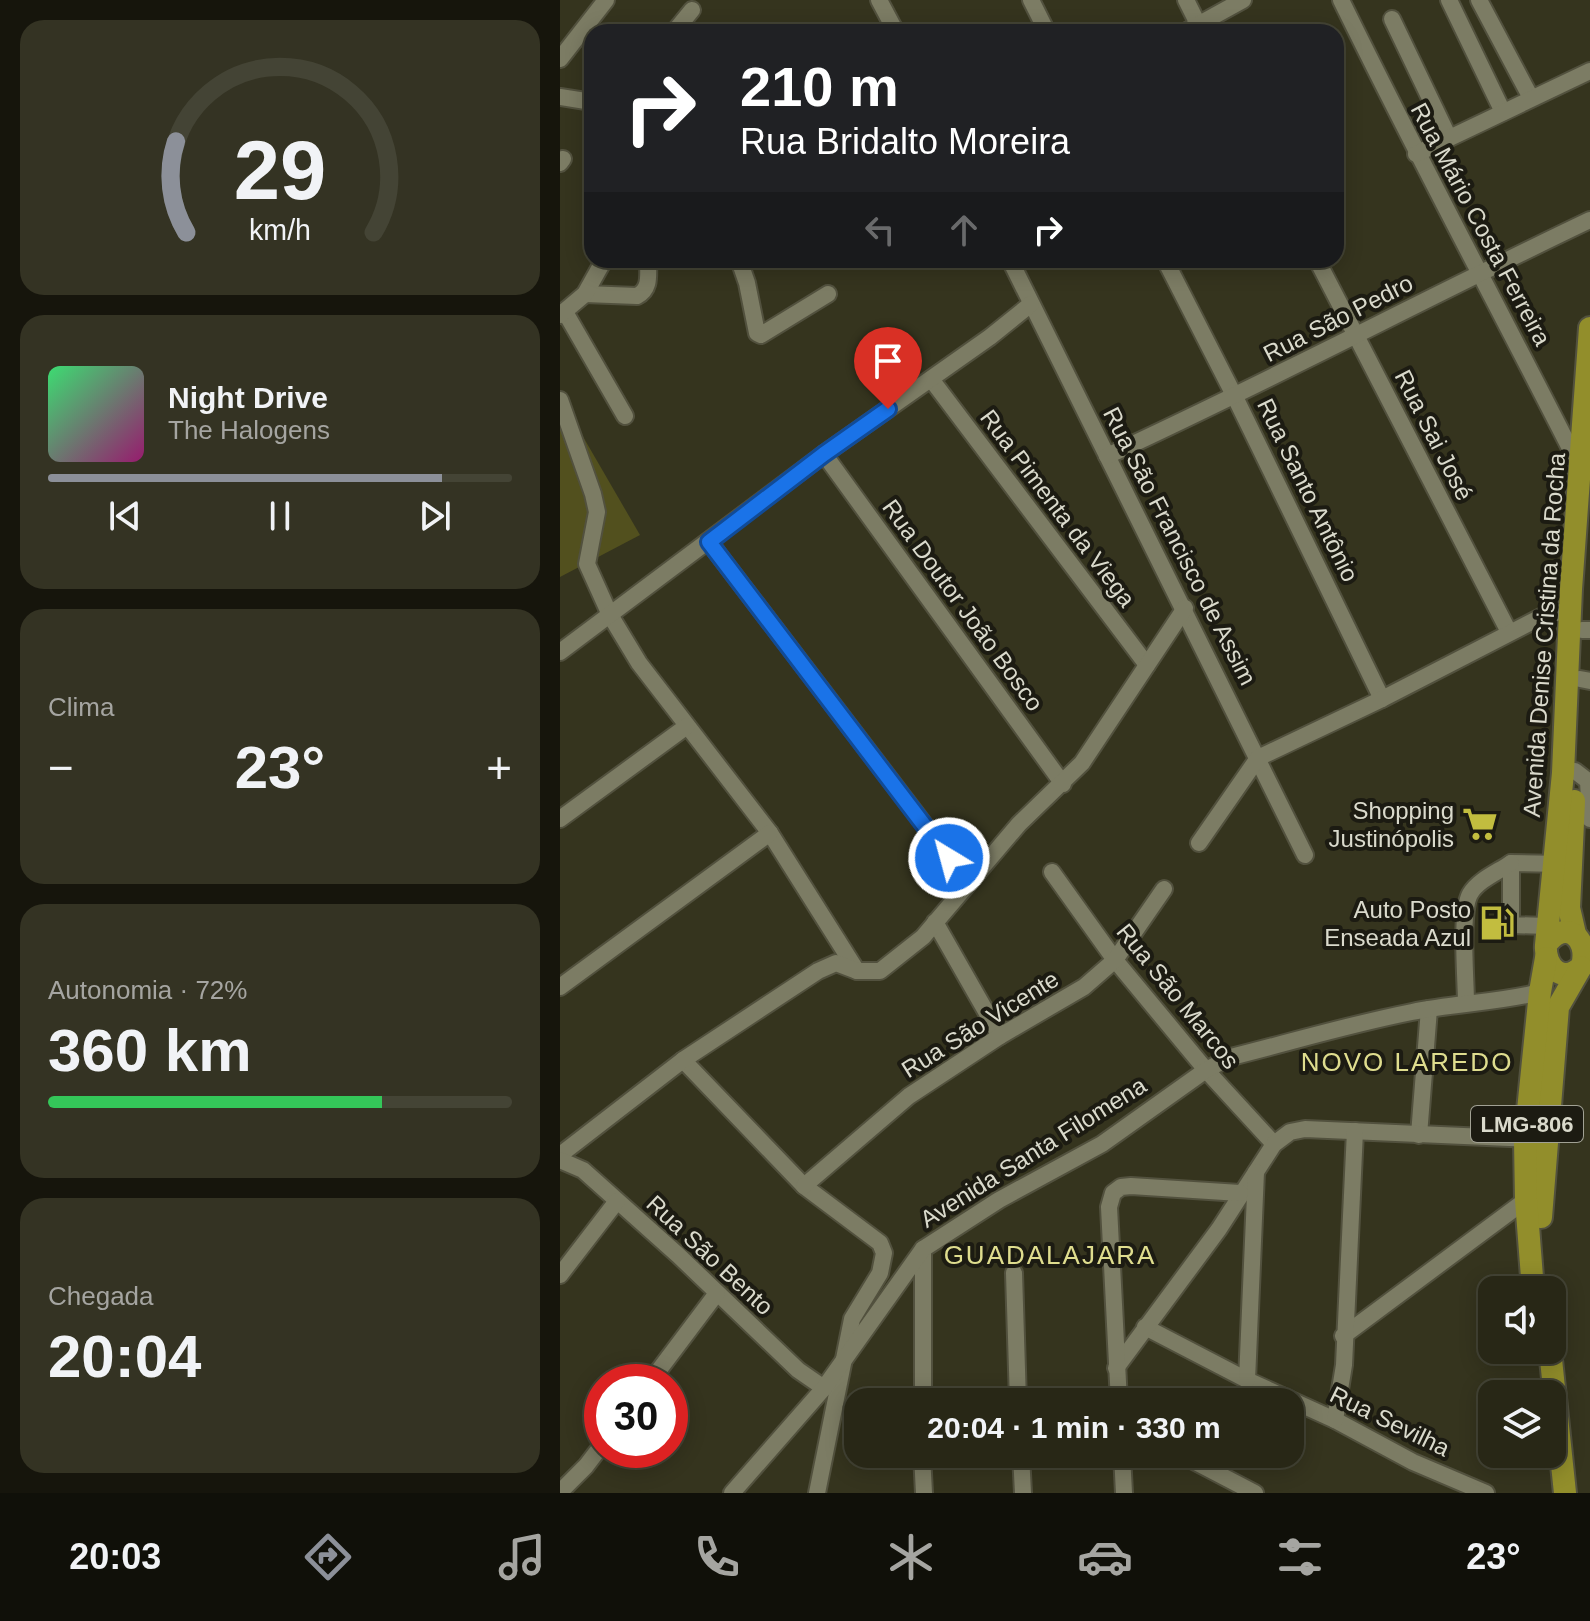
<!DOCTYPE html>
<html lang="pt">
<head>
<meta charset="utf-8">
<style>
  :root { --surface:#282716; --page:#343323; --text:#f1f3f6; --muted:#a5a5a1; --line:#444435; --accent:#8c9099 }
  body { margin:0; font-family:Arial,sans-serif; background:var(--page); color:var(--text); height:100vh; display:flex; flex-direction:column; font-size:30px; white-space:nowrap }
  * { box-sizing:border-box; margin:0 }
  p { font-size:26px; color:var(--muted) }
  .icon { flex:none; width:44px; height:44px; fill:none; stroke:currentColor; stroke-width:2; stroke-linecap:round; stroke-linejoin:round }
  .map { position:relative; flex:1; overflow:hidden }
  .details { display:flex; flex-direction:column; gap:20px; padding:20px; background:#16150c; width:560px }
  .details>* { flex:none }
  .top-card { position:absolute; left:24px; top:24px; width:760px; height:244px; border-radius:24px; box-shadow:0 4px 20px #0003,0 0 0 2px var(--line); background:#202124; color:#fff; overflow:hidden }
  .controls { position:absolute; left:918px; top:1276px; display:grid; gap:16px }
  .controls a { display:grid; place-items:center; width:88px; height:88px; border-radius:16px; background:var(--surface); box-shadow:0 4px 20px #0003,0 0 0 2px var(--line); font-size:40px }
  .speed { position:absolute; left:24px; top:1364px; display:flex; gap:16px; font-size:40px; font-weight:700; text-align:center }
  .speed>* { display:grid; place-content:center; width:104px; height:104px; border-radius:50%; background:var(--surface); box-shadow:0 4px 20px #0003,0 0 0 2px var(--line); line-height:1 }
  .speed .limit { border:12px solid #d22; background:#fff; color:#111 }
  .pin { position:absolute; display:grid; place-items:center; width:68px; height:68px; color:#fff; margin:-82px -34px; border-radius:50% 50% 50% 0; rotate:-45deg; box-shadow:0 0 8px #0007 }
  .pin .icon { rotate:45deg }
  .me { position:absolute; width:88px; margin:-44px; rotate:323deg; stroke-linejoin:round; filter:drop-shadow(0 0 6px #0008) }
  .turn { display:flex; align-items:center; gap:28px; height:168px; padding:0 24px; font-size:36px }
  .turn .icon { width:104px; height:104px; stroke-width:2.5 }
  .turn b { display:block; font-size:56px; line-height:68px }
  .lanes { display:flex; align-items:center; height:76px; padding:0 24px; background:#0003; justify-content:center; gap:40px; direction:ltr }
  .lanes .off { opacity:.35 }
  .big { font-size:60px; font-weight:800; line-height:1.1 }
  .details .widget { flex:1; display:flex; flex-direction:column; justify-content:center; gap:12px; min-width:0; padding:0 28px; border-radius:24px; background:var(--page) }
  .details .dial { align-items:center; gap:0 }
  .dial svg { height:208px; overflow:visible; fill:none; stroke:var(--line); stroke-width:7; stroke-linecap:round; text-anchor:middle }
  .dial text { fill:var(--text); stroke:none }
  .song { display:flex; align-items:center; gap:24px }
  .cover { width:96px; height:96px; border-radius:12px; background:linear-gradient(135deg,hsl(140 70% 55%),hsl(320 70% 35%)) }
  .played { height:8px; border-radius:4px; background:linear-gradient(90deg,var(--accent) 85%,var(--line) 85%) }
  .keys { display:flex; justify-content:space-around; direction:ltr }
  .heat { display:flex; justify-content:space-between; align-items:center; font-size:44px; direction:ltr }
  .charge { height:12px; border-radius:6px; background:linear-gradient(90deg,#34c759 72%,var(--line) 0) }
  .trip { position:absolute; left:284px; top:1388px; width:460px; height:80px; border-radius:24px; background:var(--surface); box-shadow:0 4px 20px #0003,0 0 0 2px var(--line); font-weight:800; line-height:80px; text-align:center }
  .dock { display:flex; height:128px; justify-content:space-around; align-items:center; background:#101009; color:var(--muted) }
  .dock .icon { width:56px; height:56px }
  .dock .selected { color:var(--accent) }
  .dock b { font-size:36px; color:var(--text) }
  main { display:flex; flex:1; min-height:0 }
  .map>svg:first-child { display:block }
</style>
</head>
<body>
<main>
<section class="details">
<div class="widget dial"><svg viewBox="0 0 100 80">
<path d="M14 69A42 42 0 1 1 86 69"/>
<path d="M14 69A42 42 0 0 1 10 34" stroke="#8c9099"/>
<text x="50" y="56" font-size="32" font-weight="700">29</text>
<text x="50" y="72" font-size="11">km/h</text>
</svg></div>
<div class="widget">
<div class="song"><i class="cover"></i><div><b>Night Drive</b><p>The Halogens</p></div></div>
<div class="played"></div>
<div class="keys"><svg class="icon" aria-label="previous" viewBox="0 0 24 24"><path d="M18 5L8 12l10 7zM5 5v14"/></svg><svg class="icon" aria-label="pause" viewBox="0 0 24 24"><path d="M8 5v14M16 5v14"/></svg><svg class="icon" aria-label="next" viewBox="0 0 24 24"><path d="M6 5l10 7-10 7zM19 5v14"/></svg></div>
</div>
<div class="widget"><p>Clima</p>
<div class="heat"><a>−</a><b class="big">23°</b><a>+</a></div>
</div>
<div class="widget"><p>Autonomia · 72%</p><b class="big">360 km</b><div class="charge"></div></div>
<div class="widget"><p>Chegada</p><b class="big">20:04</b></div>
</section>
<div class="map">
<svg width="1030" height="1493" viewBox="0 0 1030 1493">
  <rect width="100%" height="100%" fill="#35341e"/>
  <!-- green -->
  <path fill="#52501e" d="M0 397 80 535 0 577Z"/>
  <g fill="none" stroke-linecap="round" stroke-linejoin="round">
    <!-- minor casing -->
    <g stroke="#52513e" stroke-width="20">
      <g id="minor">
        <path d="M319 0 336 32"/>
        <path d="M471 0 487 32"/>
        <path d="M626 0 642 32"/>
        <path d="M781 0C858 158 941 312 1020 468"/>
        <path d="M889 0 943 112"/>
        <path d="M919 0 971 98"/>
        <path d="M832 19 889 138"/>
        <path d="M114 32 132 10"/>
        <path d="M625 32 683 0"/>
        <path d="M0 59 46 0"/>
        <path d="M0 97 32 102"/>
        <path d="M856 154 1030 71"/>
        <path d="M0 163 3 159"/>
        <path d="M179 260 187 283 197 333 201 335 268 294"/>
        <path d="M450 260 745 855"/>
        <path d="M605 260 675 397 822 699"/>
        <path d="M757 260 949 632"/>
        <path d="M25 294 77 296C91 289 88 275 88 260"/>
        <path d="M5 312 65 416"/>
        <path d="M0 315 25 294 44 260"/>
        <path d="M371 379 587 665"/>
        <path d="M0 400 33 494 37 512 27 564 50 615 79 663 210 833 297 971"/>
        <path d="M264 454 503 784"/>
        <path d="M547 456C710 381 868 297 1030 220"/>
        <path d="M149 542 408 882"/>
        <path d="M1022 630H1030"/>
        <path d="M0 652 264 454 430 337 471 304"/>
        <path d="M1020 679 1030 681"/>
        <path d="M1015 771 1028 781 1030 819"/>
        <path d="M0 819 127 726"/>
        <path d="M639 843 698 758 822 699 987 614 1009 611"/>
        <path d="M492 872 555 960 646 1070 714 1144"/>
        <path d="M375 922 440 1036"/>
        <path d="M988 926 951 925V863L1002 864"/>
        <path d="M0 987 210 833"/>
        <path d="M906 1003C906 980 900 912 910 894 918 880 938 872 951 863"/>
        <path d="M123 1060 244 1186 320 1243 324 1253 320 1273 292 1319 257 1493"/>
        <path d="M859 1135 869 1009"/>
        <path d="M0 1155 123 1060 258 971 276 963 297 971H320L363 937 459 824 522 763 625 608"/>
        <path d="M0 1160 23 1170 118 1255 238 1370 264 1388"/>
        <path d="M244 1186 349 1096 440 1036 524 987 555 960 604 889"/>
        <path d="M454 1273 458 1402"/>
        <path d="M0 1275 57 1201"/>
        <path d="M585 1327 687 1380 775 1420 853 1462 926 1493"/>
        <path d="M783 1336 966 1200"/>
        <path d="M556 1368 659 1229 714 1144 730 1132 745 1129 973 1139"/>
        <path d="M687 1380 696 1172"/>
        <path d="M90 1382 157 1293"/>
        <path d="M363 1402V1249"/>
        <path d="M559 1402 549 1207 553 1193 561 1187 571 1186 680 1193"/>
        <path d="M775 1420 784 1365 795 1131"/>
        <path d="M362 1454 364 1493"/>
        <path d="M461 1454 463 1493"/>
        <path d="M562 1454 564 1493"/>
        <path d="M620 1454 695 1493"/>
        <path d="M0 1492 26 1466 42 1445"/>
        <path d="M172 1493 264 1388 363 1249 439 1200 542 1144 646 1070 671 1057C731 1042 791 1024 852 1012 895 1003 938 1003 980 992"/>
      </g>
    </g>
    <!-- highway casing -->
    <g stroke="#52513e" stroke-width="26">
      <g id="highway">
        <path d="M1014 801 1009 908 1015 934"/>
        <path d="M986 945C1004 918 1030 937 1022 966 1003 985 984 967 986 945L1003 773 1011 589 1030 328"/>
        <path d="M981 1217 998 1007 1021 967"/>
        <path d="M973 1290 966 1200 965 1140 980 992 986 958"/>
        <path d="M990 1350 1005 1493"/>
      </g>
    </g>
    <!-- minor -->
    <use href="#minor" stroke="#7c7c64" stroke-width="16"/>
    <!-- highway -->
    <use href="#highway" stroke="#928e2b" stroke-width="22"/>
  </g>
  <g fill="none" stroke-linecap="round" stroke-linejoin="round">
    <!-- route casing -->
    <g stroke="#114b97" stroke-width="20">
      <path id="route" d="M328 409 264 454 149 542 389 858"/>
    </g>
    <!-- route -->
    <use href="#route" stroke="#1a73e8" stroke-width="14"/>
  </g>
  <!-- icons -->
  <defs>
    <g id="supermarket-bare" transform="scale(2.76)"><path d="M-6-5.5h2.5l.6 2H6L4.5 2H-2.5L-4.4-4H-6ZM-1.5 3.2a1.3 1.3 0 1 0 .1 0ZM3 3.2a1.3 1.3 0 1 0 .1 0Z" fill="#c2bd3f" stroke="#1c1b12" stroke-width="2.5" paint-order="stroke"/></g>
    <g id="fuel-bare" transform="scale(2.76)"><path d="M-5.5-6h7V0h2V4h1.3V-2.5L3-4.5l.8-.8L6-3V5H2.5V1h-1V6h-7ZM-4.2-4.7v3.2H.2V-4.7Z" fill="#c2bd3f" stroke="#1c1b12" stroke-width="2.5" paint-order="stroke"/></g>
  </defs>
  <g fill-rule="evenodd">
    <use href="#supermarket-bare" x="920" y="824"/>
    <use href="#fuel-bare" x="937" y="923"/>
  </g>
  <g text-anchor="middle" dominant-baseline="central" stroke-width="8" stroke-linejoin="round" paint-order="stroke">
    <!-- shield labels -->
    <rect fill="#1c1b12" stroke="#a1a194" stroke-width="2" x="911" y="1106" width="112" height="36" rx="6"/>
    <g font-size="22" font-weight="bold" fill="#dadacc">
      <text x="967" y="1124">LMG-806</text>
    </g>
    <!-- street labels -->
    <g font-size="24" fill="#dadacc" stroke="#1c1b12">
      <text transform="translate(921 224) rotate(62)">Rua Mário Costa Ferreira</text>
      <text transform="translate(778 318) rotate(-27)">Rua São Pedro</text>
      <text transform="translate(874 435) rotate(63)">Rua Sai José</text>
      <text transform="translate(748 490) rotate(64)">Rua Santo Antônio</text>
      <text transform="translate(498 508) rotate(53)">Rua Pimenta da Viega</text>
      <text transform="translate(620 546) rotate(63)">Rua São Francisco de Assim</text>
      <text transform="translate(403 605) rotate(54)">Rua Doutor João Bosco</text>
      <text transform="translate(984 635) rotate(-86)">Avenida Denise Cristina da Rocha</text>
      <text transform="translate(618 996) rotate(51)">Rua São Marcos</text>
      <text transform="translate(420 1024) rotate(-32)">Rua São Vicente</text>
      <text transform="translate(473 1152) rotate(-32)">Avenida Santa Filomena</text>
      <text transform="translate(150 1255) rotate(43)">Rua São Bento</text>
      <text transform="translate(830 1421) rotate(26)">Rua Sevilha</text>
    </g>
    <!-- poi labels -->
    <g font-size="24" fill="#dadacc" stroke="#1c1b12" text-anchor="end">
      <text x="894" y="810">Shopping<tspan x="894" dy="28">Justinópolis</tspan></text>
      <text x="911" y="909">Auto Posto<tspan x="911" dy="28">Enseada Azul</tspan></text>
    </g>
    <!-- neighbourhood labels -->
    <g font-size="26" letter-spacing="2" fill="#dfdd8e" stroke="#1c1b12">
      <text x="847" y="1062">NOVO LAREDO</text>
      <text x="490" y="1255">GUADALAJARA</text>
    </g>
  </g>
</svg>
<div class="controls">
<a><svg class="icon" aria-label="sound" viewBox="0 0 24 24"><path d="M4 9h4l5-4v14l-5-4H4zM17 9q2 3 0 6"/></svg></a>
<a><svg class="icon" aria-label="layers" viewBox="0 0 24 24"><path d="M12 4l9 5-9 5-9-5zM3 14l9 5 9-5"/></svg></a>
</div>
<div class="speed"><div class="limit">30</div></div>
<div class="pin" style="left:328px;top:409px;background:#d93025"><svg class="icon" aria-label="arrive" viewBox="0 0 24 24"><path d="M6 21V4h12l-3 4 3 4H6"/></svg></div>
<svg class="me" style="left:389px;top:858px" viewBox="-20 -20 40 40"><circle r="17" fill="#1a73e8" stroke="#fff" stroke-width="3"/><path d="M0-11L8 9 0 5-8 9z" fill="#fff"/></svg>
<div class="trip">20:04 · 1 min · 330 m</div>
<div class="top-card">
<div class="turn"><svg class="icon" aria-label="right" viewBox="0 0 24 24"><path d="M7 20v-9h11M14 6l5 5-5 5"/></svg><div><b>210 m</b>Rua Bridalto Moreira</div></div>
<div class="lanes"><svg class="icon off" aria-label="left" viewBox="0 0 24 24"><path d="M17 20v-9H6M10 6l-5 5 5 5"/></svg><svg class="icon off" aria-label="ahead" viewBox="0 0 24 24"><path d="M12 20V5M6 11l6-6 6 6"/></svg><svg class="icon" aria-label="right" viewBox="0 0 24 24"><path d="M7 20v-9h11M14 6l5 5-5 5"/></svg></div>
</div>
</div>
</main>
<nav class="dock">
<b>20:03</b>
<svg class="icon selected" aria-label="directions" viewBox="0 0 24 24"><path d="M12 3l9 9-9 9-9-9zM9 14v-3h6M13 9l2 2-2 2"/></svg>
<svg class="icon" aria-label="music" viewBox="0 0 24 24"><path d="M9 18V5l10-2v13"/><circle cx="6" cy="18" r="3"/><circle cx="16" cy="16" r="3"/></svg>
<svg class="icon" aria-label="phone" viewBox="0 0 24 24"><path d="M5 4h4l2 5-3 2q2 4 5 5l2-3 5 2v4C11 20 4 13 5 4z"/></svg>
<svg class="icon" aria-label="climate" viewBox="0 0 24 24"><path d="M12 3v18M4 7l16 10M4 17L20 7"/></svg>
<svg class="icon" aria-label="car" viewBox="0 0 24 24"><path d="M5 17H2v-5l4-1 3-4h7l3 4 3 1v5h-3M9 17h6M6 11h13"/><circle cx="7" cy="17" r="2"/><circle cx="17" cy="17" r="2"/></svg>
<svg class="icon" aria-label="filters" viewBox="0 0 24 24"><path d="M4 7h16M4 17h16"/><circle cx="9" cy="7" r="2"/><circle cx="15" cy="17" r="2"/></svg>
<b>23°</b>
</nav>
</body>
</html>
